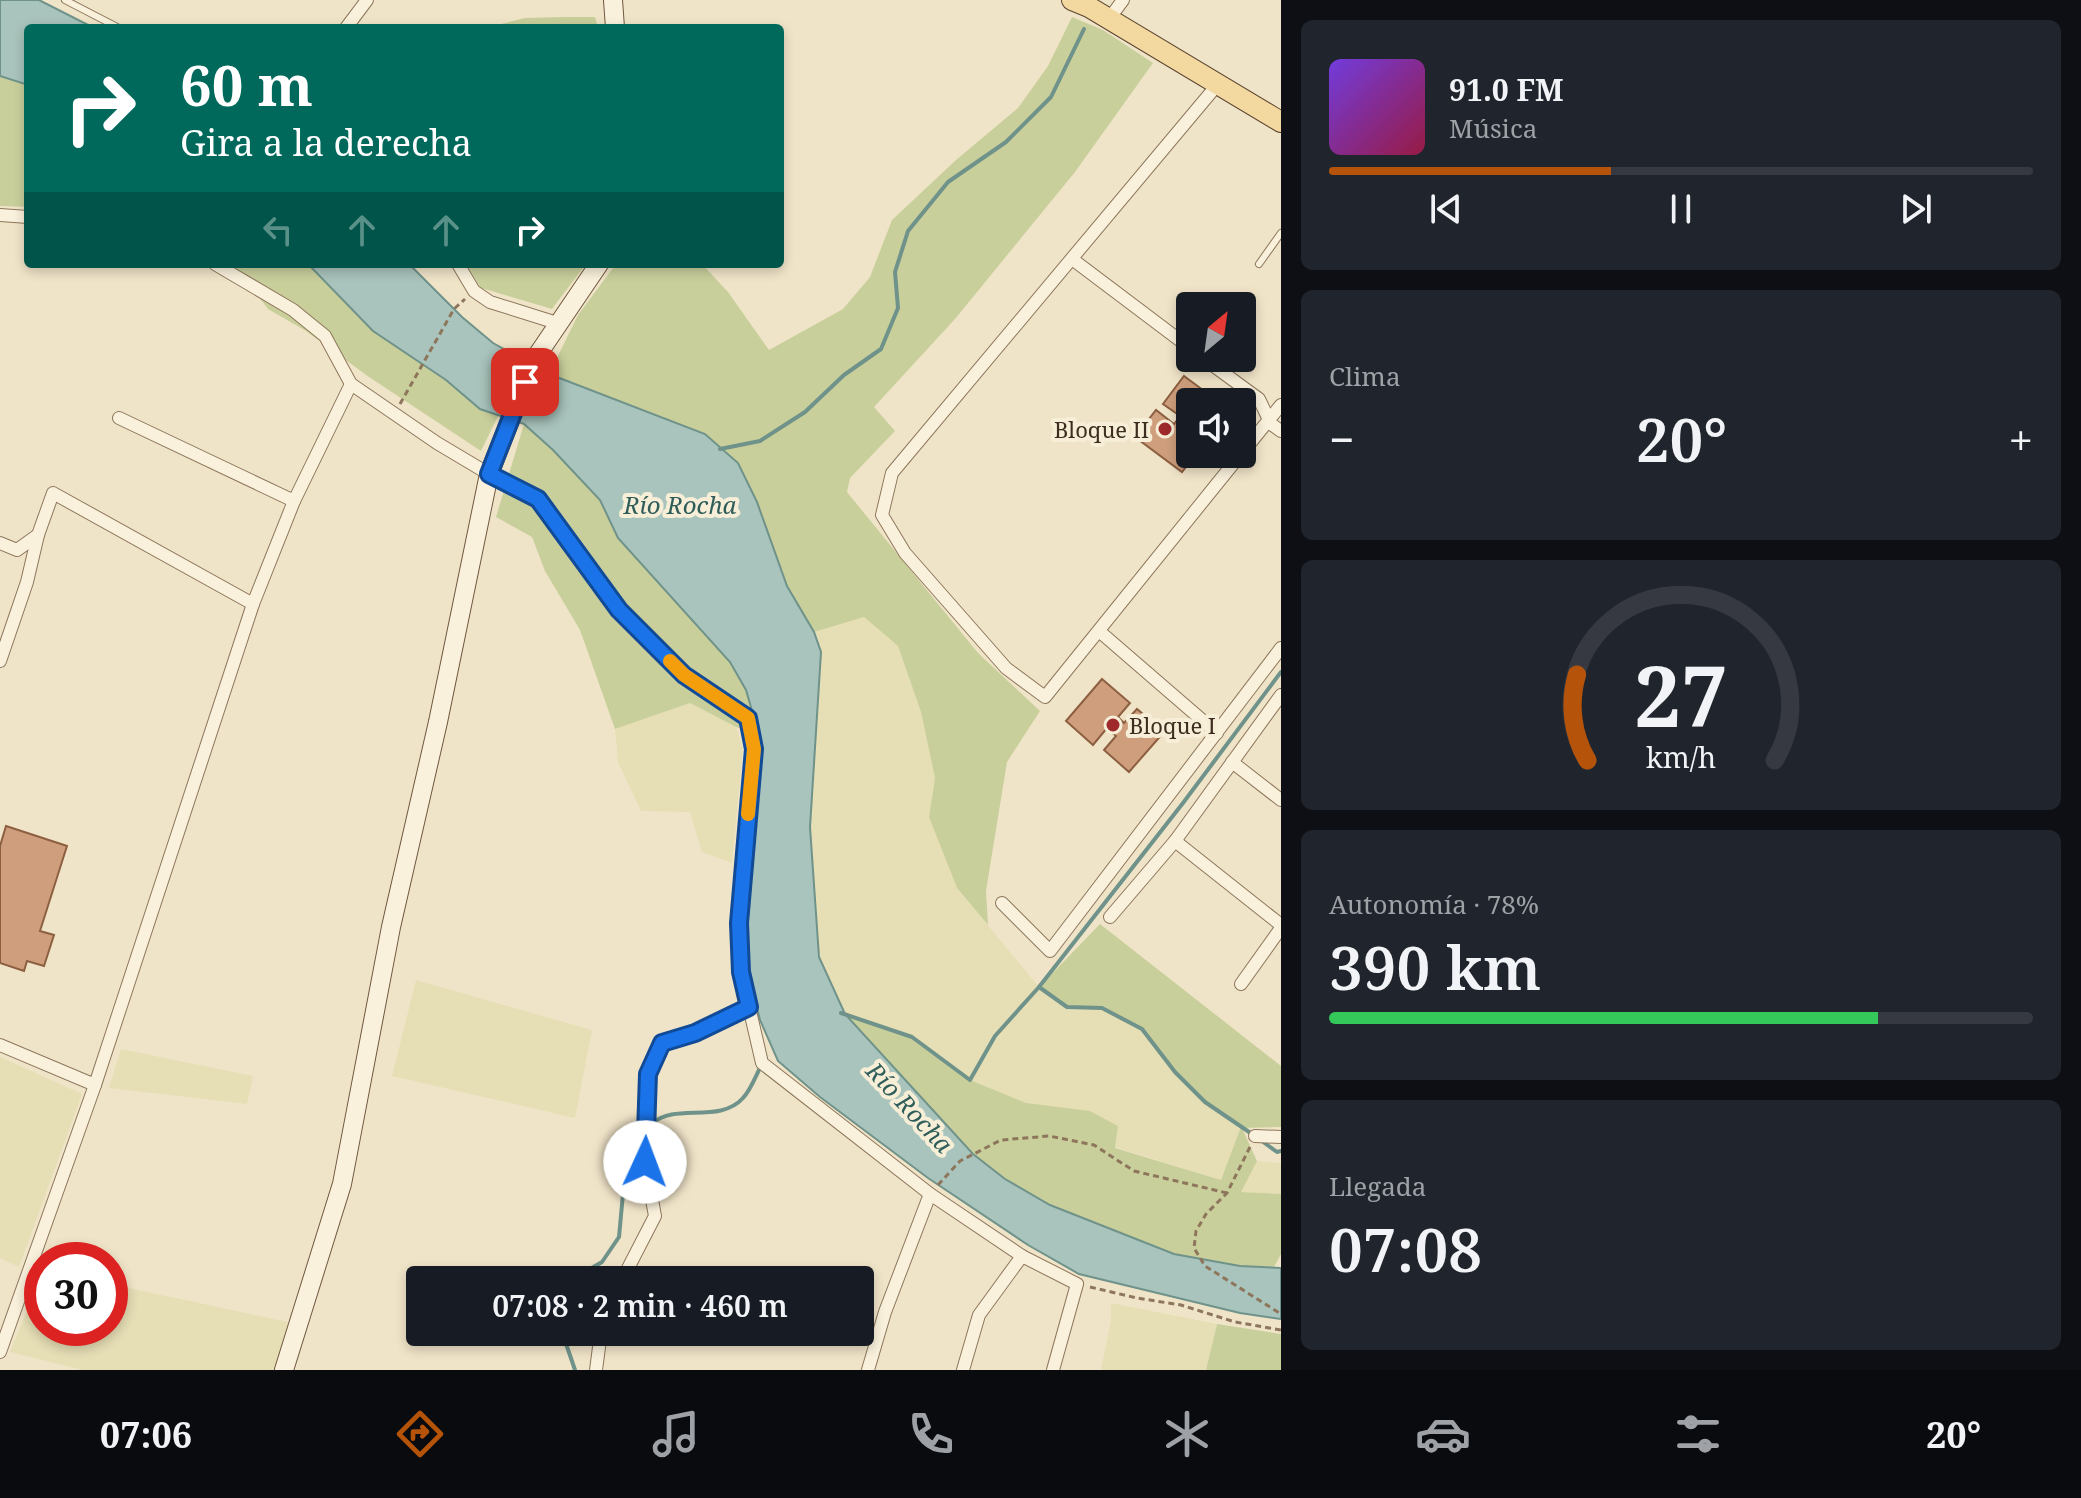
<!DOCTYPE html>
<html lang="es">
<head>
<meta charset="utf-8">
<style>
  :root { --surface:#171b24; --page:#20242c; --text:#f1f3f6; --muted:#9ea1a6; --line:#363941; --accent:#b45309 }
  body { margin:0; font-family:"Noto Serif",serif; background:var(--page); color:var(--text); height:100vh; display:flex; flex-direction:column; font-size:30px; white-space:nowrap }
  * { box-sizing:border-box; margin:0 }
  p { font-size:26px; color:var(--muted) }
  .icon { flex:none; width:44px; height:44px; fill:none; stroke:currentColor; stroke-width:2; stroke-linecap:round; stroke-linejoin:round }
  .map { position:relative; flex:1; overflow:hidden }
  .panel { display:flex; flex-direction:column; gap:20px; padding:20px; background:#0d0f14; width:800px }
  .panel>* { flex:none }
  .hud { position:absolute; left:24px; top:24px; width:760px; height:244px; border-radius:8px; box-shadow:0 4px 12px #0003; background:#00695c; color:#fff; overflow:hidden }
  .needle { width:52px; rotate:29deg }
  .controls { position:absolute; left:1176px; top:292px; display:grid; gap:16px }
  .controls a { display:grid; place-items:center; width:80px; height:80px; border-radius:8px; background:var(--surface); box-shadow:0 4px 12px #0003; font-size:40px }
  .speed { position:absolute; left:24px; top:1242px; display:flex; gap:16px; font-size:40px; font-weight:700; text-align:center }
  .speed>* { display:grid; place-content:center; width:104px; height:104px; border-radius:50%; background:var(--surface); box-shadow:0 4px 12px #0003; line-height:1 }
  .speed .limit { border:12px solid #d22; background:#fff; color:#111 }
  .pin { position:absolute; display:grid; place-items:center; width:68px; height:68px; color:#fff; margin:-34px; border-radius:16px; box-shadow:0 4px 12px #0006 }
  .me { position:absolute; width:88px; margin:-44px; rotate:2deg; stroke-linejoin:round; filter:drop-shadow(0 0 6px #0008) }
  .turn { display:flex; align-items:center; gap:28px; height:168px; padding:0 24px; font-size:36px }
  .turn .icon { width:104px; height:104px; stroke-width:2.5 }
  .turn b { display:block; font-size:56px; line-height:68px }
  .lanes { display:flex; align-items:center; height:76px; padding:0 24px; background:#0003; justify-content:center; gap:40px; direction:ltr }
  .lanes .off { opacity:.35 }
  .big { font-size:60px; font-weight:600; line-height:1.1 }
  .panel .tile { flex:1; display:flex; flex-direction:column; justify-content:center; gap:12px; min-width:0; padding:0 28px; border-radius:12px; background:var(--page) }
  .panel .dial { align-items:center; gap:0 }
  .dial svg { height:208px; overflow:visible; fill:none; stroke:var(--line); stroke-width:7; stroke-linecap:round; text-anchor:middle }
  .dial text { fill:var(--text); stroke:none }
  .song { display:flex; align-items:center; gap:24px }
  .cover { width:96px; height:96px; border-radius:12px; background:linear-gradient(135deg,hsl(260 70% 55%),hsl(340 70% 35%)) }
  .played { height:8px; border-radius:4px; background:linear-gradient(90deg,var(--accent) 40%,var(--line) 40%) }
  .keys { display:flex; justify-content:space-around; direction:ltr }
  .heat { display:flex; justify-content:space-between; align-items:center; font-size:44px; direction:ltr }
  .charge { height:12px; border-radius:6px; background:linear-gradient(90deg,#34c759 78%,var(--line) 0) }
  .trip { position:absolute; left:406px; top:1266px; width:468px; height:80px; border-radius:8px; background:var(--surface); box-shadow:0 4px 12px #0003; font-weight:600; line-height:80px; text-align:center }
  .tabs { display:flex; height:128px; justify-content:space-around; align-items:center; background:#090b0e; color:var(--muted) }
  .tabs .icon { width:56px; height:56px }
  .tabs .active { color:var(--accent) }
  .tabs b { font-size:36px; color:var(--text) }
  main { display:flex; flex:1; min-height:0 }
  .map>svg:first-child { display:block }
</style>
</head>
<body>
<main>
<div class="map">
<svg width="1281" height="1370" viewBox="0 0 1281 1370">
  <rect width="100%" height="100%" fill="#f0e4c8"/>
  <!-- farmland -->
  <g fill="#e6deb5">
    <path d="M864 617 898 646 921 712 935 778 929 817 957 888 1039 987 1066 1007 1102 1008 1142 1029 1175 1072 1205 1102 1242 1127 1221 1180 1115 1147 1118 1126 1090 1111 1026 1104 970 1080 948 1065 872 1025 845 1014 819 957 810 827 821 652 814 632Z"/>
    <path d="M690 703 736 727 743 748 732 863 702 852 690 812 641 811 618 762 615 729Z"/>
    <path d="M416 980 592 1030 575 1118 392 1076Z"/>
    <path d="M121 1049 253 1076 247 1104 109 1088Z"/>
    <path d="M0 1057 82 1094 19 1267 0 1258Z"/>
    <path d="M1257 1161 1281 1163V1194L1240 1192Z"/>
    <path d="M42 1274V1328H110V1284L288 1322 276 1370H82L10 1352Z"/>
    <path d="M1111 1303 1217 1324 1206 1370H1101L1111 1321Z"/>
  </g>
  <!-- green -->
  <g fill="#c9cf9b">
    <path d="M562 17H595L598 28H486L525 18Z"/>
    <path d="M1072 17 1103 30 1153 63 1075 172 955 319 874 407 895 431 850 478 847 492 978 653 1040 711 1007 762 986 891 988 925 957 888 929 817 935 778 921 712 898 646 864 617 814 632 787 586 757 502 738 463 705 434 549 374 578 315 616 264H702L728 292 769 350 843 309 870 277 892 220 956 160 1018 108 1048 66Z"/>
    <path d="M0 76 28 85V207L0 206Z"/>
    <path d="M233 264H308L373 331 446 380 480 409 498 416 481 451 369 377 306 331 268 309Z"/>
    <path d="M466 264H586L552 309 481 288Z"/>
    <path d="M524 424 553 450 600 500 618 538 730 662 746 690 759 735 736 727 690 703 615 729 580 630 545 571 532 537 496 517Z"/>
    <path d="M1100 924 1281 1066V1127L1242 1128 1257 1161 1241 1192 1281 1194V1254L1274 1267 1240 1266 1174 1254 1050 1205 1005 1179 973 1154 845 1014 912 1037 970 1080 1026 1103 1090 1111 1118 1126 1115 1148 1221 1180 1241 1127 1205 1102 1175 1072 1142 1029 1102 1008 1067 1007 1039 987Z"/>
    <path d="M1217 1324 1281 1334V1370H1206Z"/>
  </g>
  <!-- water -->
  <g fill="#a9c4bc" stroke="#6f938a" stroke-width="2">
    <path d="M0 0H39L94 28H28V85L0 76Z"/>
    <path d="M308 264H409L462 317 493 343 549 374 705 434 738 463 757 502 787 586 814 632 821 652 810 827 819 957 845 1014 973 1154 1005 1179 1050 1205 1174 1254 1240 1266 1281 1268V1319L1240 1313 1079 1274 1028 1245 928 1178 820 1097 778 1061 760 1020 745 958 759 735 746 690 730 662 618 538 600 500 553 450 524 424 480 409 446 380 373 331Z"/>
  </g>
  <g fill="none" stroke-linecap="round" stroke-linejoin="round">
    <!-- stream -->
    <g stroke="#6f938a" stroke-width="4">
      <path d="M720 449 760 441 805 412 844 375 881 349 898 308 895 272 908 231 948 182 1006 142 1051 97 1084 29"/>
      <path d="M1039 987 1067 1007 1102 1008 1142 1029 1175 1072 1205 1102 1252 1134"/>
      <path d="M841 1013 912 1037 970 1080 995 1036 1039 987 1183 803 1281 672"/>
      <path d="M653 1123C675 1103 720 1124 743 1098 751 1090 756 1075 762 1064"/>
      <path d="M1259 1139 1277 1152 1281 1151"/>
      <path d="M571 1280 602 1262 619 1237 625 1172 641 1137"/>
      <path d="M562 1332 575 1370"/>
    </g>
  </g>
  <!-- building -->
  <g fill="#cf9f7d" stroke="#8d5f41" stroke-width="2">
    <path d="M1184 376 1219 402H1190V454H1196L1182 472 1135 437 1156 410 1174 424 1180 416 1163 404Z"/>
    <path d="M1102 679 1130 703 1118 717 1124 723 1137 709 1164 732 1129 772 1104 750 1116 736 1107 728 1093 745 1066 721Z"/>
    <path d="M6 826 67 846 40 931 54 935 44 966 27 961 24 971 0 963V846Z"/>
  </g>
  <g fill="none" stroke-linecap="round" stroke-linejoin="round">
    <!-- lane casing -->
    <g stroke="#8d765c" stroke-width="8">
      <g id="lane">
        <path d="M65 0 119 28"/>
        <path d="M1259 264 1281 233"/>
      </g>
    </g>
    <!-- street casing -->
    <g stroke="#8d765c" stroke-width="14">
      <g id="street">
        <path d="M1109 19 1123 0"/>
        <path d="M346 28 367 0"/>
        <path d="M1218 84 892 473 882 515 905 553 1006 668 1045 697 1241 454"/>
        <path d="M0 215 28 217"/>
        <path d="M1072 259 1190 348"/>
        <path d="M215 264 293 310 325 336 351 384 437 443 489 474 538 499 619 610 684 675 748 718 754 749 739 923 741 972 762 1063 930 1194 1022 1256 1077 1284 1053 1370"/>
        <path d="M458 264 474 291 490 302 557 323"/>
        <path d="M1203 358 1259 399 1271 424 1281 431"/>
        <path d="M119 418 294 501"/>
        <path d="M1242 453 1281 405"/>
        <path d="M0 543 17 550 38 535"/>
        <path d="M1099 631 1217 733"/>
        <path d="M0 661 27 582 38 535 53 493 253 604"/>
        <path d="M1232 762 1281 800"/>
        <path d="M1175 841 1281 925"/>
        <path d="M1002 903 1050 951 1281 648"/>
        <path d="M1110 917 1175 841 1281 695"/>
        <path d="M1241 984 1281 928"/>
        <path d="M0 1045 95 1085"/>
        <path d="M1255 1136 1281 1137"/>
        <path d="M622 1280 655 1216 645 1162 648 1074 662 1043 695 1033 749 1007"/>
        <path d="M0 1352 95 1085 253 604 294 501 351 384"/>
        <path d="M596 1370 601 1332"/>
        <path d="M868 1370 885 1312 930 1194"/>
        <path d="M963 1370 979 1315 1022 1256"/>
      </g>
    </g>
    <!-- secondary casing -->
    <g stroke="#6f573f" stroke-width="20">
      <g id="secondary">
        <path d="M613 0 615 28"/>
        <path d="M284 1370 342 1184 391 927 438 722 489 474 534 360 599 264"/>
      </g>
    </g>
    <!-- primary casing -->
    <g stroke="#5b4430" stroke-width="22">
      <path id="primary" d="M1072 0 1089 7 1281 122"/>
    </g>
    <!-- path -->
    <g stroke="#8d765c" stroke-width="3" stroke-dasharray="6 4" stroke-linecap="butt">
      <path d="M400 404 454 309 465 299"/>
      <path d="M1250 1147 1227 1193 1206 1214 1196 1231 1194 1248 1205 1266 1281 1314"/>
      <path d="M938 1185 960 1161 1001 1140 1049 1136 1094 1145 1134 1171 1227 1193"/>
      <path d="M1090 1287 1137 1298 1181 1305 1235 1322 1281 1330"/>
    </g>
    <!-- lane -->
    <use href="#lane" stroke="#faf1dc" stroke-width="6"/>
    <!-- street -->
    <use href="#street" stroke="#faf1dc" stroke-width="12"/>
    <!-- secondary -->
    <use href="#secondary" stroke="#faf1dc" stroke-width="18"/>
    <!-- primary -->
    <use href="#primary" stroke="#f3d9a0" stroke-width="20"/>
  </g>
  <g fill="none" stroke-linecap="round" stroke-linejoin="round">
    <!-- route casing -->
    <g stroke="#114b97" stroke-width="20">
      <path id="route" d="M525 382 489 474 538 499 619 610 684 675 748 718 754 749 739 923 741 972 749 1007 695 1033 662 1043 648 1074 645 1162"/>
    </g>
    <!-- route -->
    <use href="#route" stroke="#1a73e8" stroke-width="14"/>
    <!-- slow -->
    <path stroke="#f59e0b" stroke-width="14" d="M670 661 684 675 748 718 754 749 748 814"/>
  </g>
  <!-- markers -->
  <g fill="#9e2a2b" stroke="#f7eed8" stroke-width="3">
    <circle cx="1165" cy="429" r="8"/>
    <circle cx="1113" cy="725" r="8"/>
  </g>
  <g text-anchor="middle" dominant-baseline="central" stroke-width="8" stroke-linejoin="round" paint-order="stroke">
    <!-- poi labels -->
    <g font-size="22" fill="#3d2e20" stroke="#f7eed8" text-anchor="end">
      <text x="1149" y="429">Bloque II</text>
      <text x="1129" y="725" text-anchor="start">Bloque I</text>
    </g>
    <!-- water labels -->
    <g font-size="24" font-style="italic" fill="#2f5d5a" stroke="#f7eed8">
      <text x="680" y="504">Río Rocha</text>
      <text transform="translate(910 1107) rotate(47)">Río Rocha</text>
    </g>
  </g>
</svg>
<div class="controls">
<a><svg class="needle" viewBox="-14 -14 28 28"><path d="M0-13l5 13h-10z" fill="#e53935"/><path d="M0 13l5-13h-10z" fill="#9ea1a6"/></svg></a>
<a><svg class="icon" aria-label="sound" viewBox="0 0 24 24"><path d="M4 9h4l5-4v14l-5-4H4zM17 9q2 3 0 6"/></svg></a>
</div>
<div class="speed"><div class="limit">30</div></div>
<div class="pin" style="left:525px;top:382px;background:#d93025"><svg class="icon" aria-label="arrive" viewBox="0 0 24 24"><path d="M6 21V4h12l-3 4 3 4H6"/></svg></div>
<svg class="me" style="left:645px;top:1162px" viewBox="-20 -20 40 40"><circle r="19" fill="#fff"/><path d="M0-13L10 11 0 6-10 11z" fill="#1a73e8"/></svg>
<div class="trip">07:08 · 2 min · 460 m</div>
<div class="hud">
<div class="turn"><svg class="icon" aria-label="right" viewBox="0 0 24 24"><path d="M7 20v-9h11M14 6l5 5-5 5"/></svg><div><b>60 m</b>Gira a la derecha</div></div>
<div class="lanes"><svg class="icon off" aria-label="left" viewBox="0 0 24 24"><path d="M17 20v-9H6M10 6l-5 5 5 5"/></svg><svg class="icon off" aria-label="ahead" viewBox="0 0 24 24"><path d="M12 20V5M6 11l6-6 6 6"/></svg><svg class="icon off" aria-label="ahead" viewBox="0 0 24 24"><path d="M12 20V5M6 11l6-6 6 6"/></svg><svg class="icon" aria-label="right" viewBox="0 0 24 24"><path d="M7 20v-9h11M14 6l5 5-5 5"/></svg></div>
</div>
</div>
<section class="panel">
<div class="tile">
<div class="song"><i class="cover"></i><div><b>91.0 FM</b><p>Música</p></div></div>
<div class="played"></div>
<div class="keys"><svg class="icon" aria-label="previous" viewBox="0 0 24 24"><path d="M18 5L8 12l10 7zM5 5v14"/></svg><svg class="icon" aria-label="pause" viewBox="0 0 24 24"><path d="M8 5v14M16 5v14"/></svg><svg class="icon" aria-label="next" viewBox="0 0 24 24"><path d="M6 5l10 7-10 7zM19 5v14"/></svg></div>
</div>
<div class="tile"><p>Clima</p>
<div class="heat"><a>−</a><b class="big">20°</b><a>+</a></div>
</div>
<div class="tile dial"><svg viewBox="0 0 100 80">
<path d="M14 69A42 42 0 1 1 86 69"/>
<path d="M14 69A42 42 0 0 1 10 36" stroke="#b45309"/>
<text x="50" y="56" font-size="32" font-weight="700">27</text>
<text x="50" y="72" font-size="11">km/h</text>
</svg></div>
<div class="tile"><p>Autonomía · 78%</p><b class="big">390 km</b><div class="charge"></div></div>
<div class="tile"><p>Llegada</p><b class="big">07:08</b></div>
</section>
</main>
<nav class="tabs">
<b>07:06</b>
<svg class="icon active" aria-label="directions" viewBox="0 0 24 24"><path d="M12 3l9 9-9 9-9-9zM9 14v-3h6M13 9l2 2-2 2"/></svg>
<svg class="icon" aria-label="music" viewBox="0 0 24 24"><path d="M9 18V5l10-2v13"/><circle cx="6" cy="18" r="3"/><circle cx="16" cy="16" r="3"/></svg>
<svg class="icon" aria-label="phone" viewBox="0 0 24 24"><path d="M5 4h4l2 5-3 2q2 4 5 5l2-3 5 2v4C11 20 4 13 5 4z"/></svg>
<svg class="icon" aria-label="climate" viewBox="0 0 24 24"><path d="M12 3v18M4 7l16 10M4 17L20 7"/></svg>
<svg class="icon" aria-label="car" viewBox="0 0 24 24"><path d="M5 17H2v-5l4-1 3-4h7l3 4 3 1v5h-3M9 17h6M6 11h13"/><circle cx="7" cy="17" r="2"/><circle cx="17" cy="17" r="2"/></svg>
<svg class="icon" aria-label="filters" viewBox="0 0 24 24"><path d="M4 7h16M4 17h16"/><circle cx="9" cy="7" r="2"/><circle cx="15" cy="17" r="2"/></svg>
<b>20°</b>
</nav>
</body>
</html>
